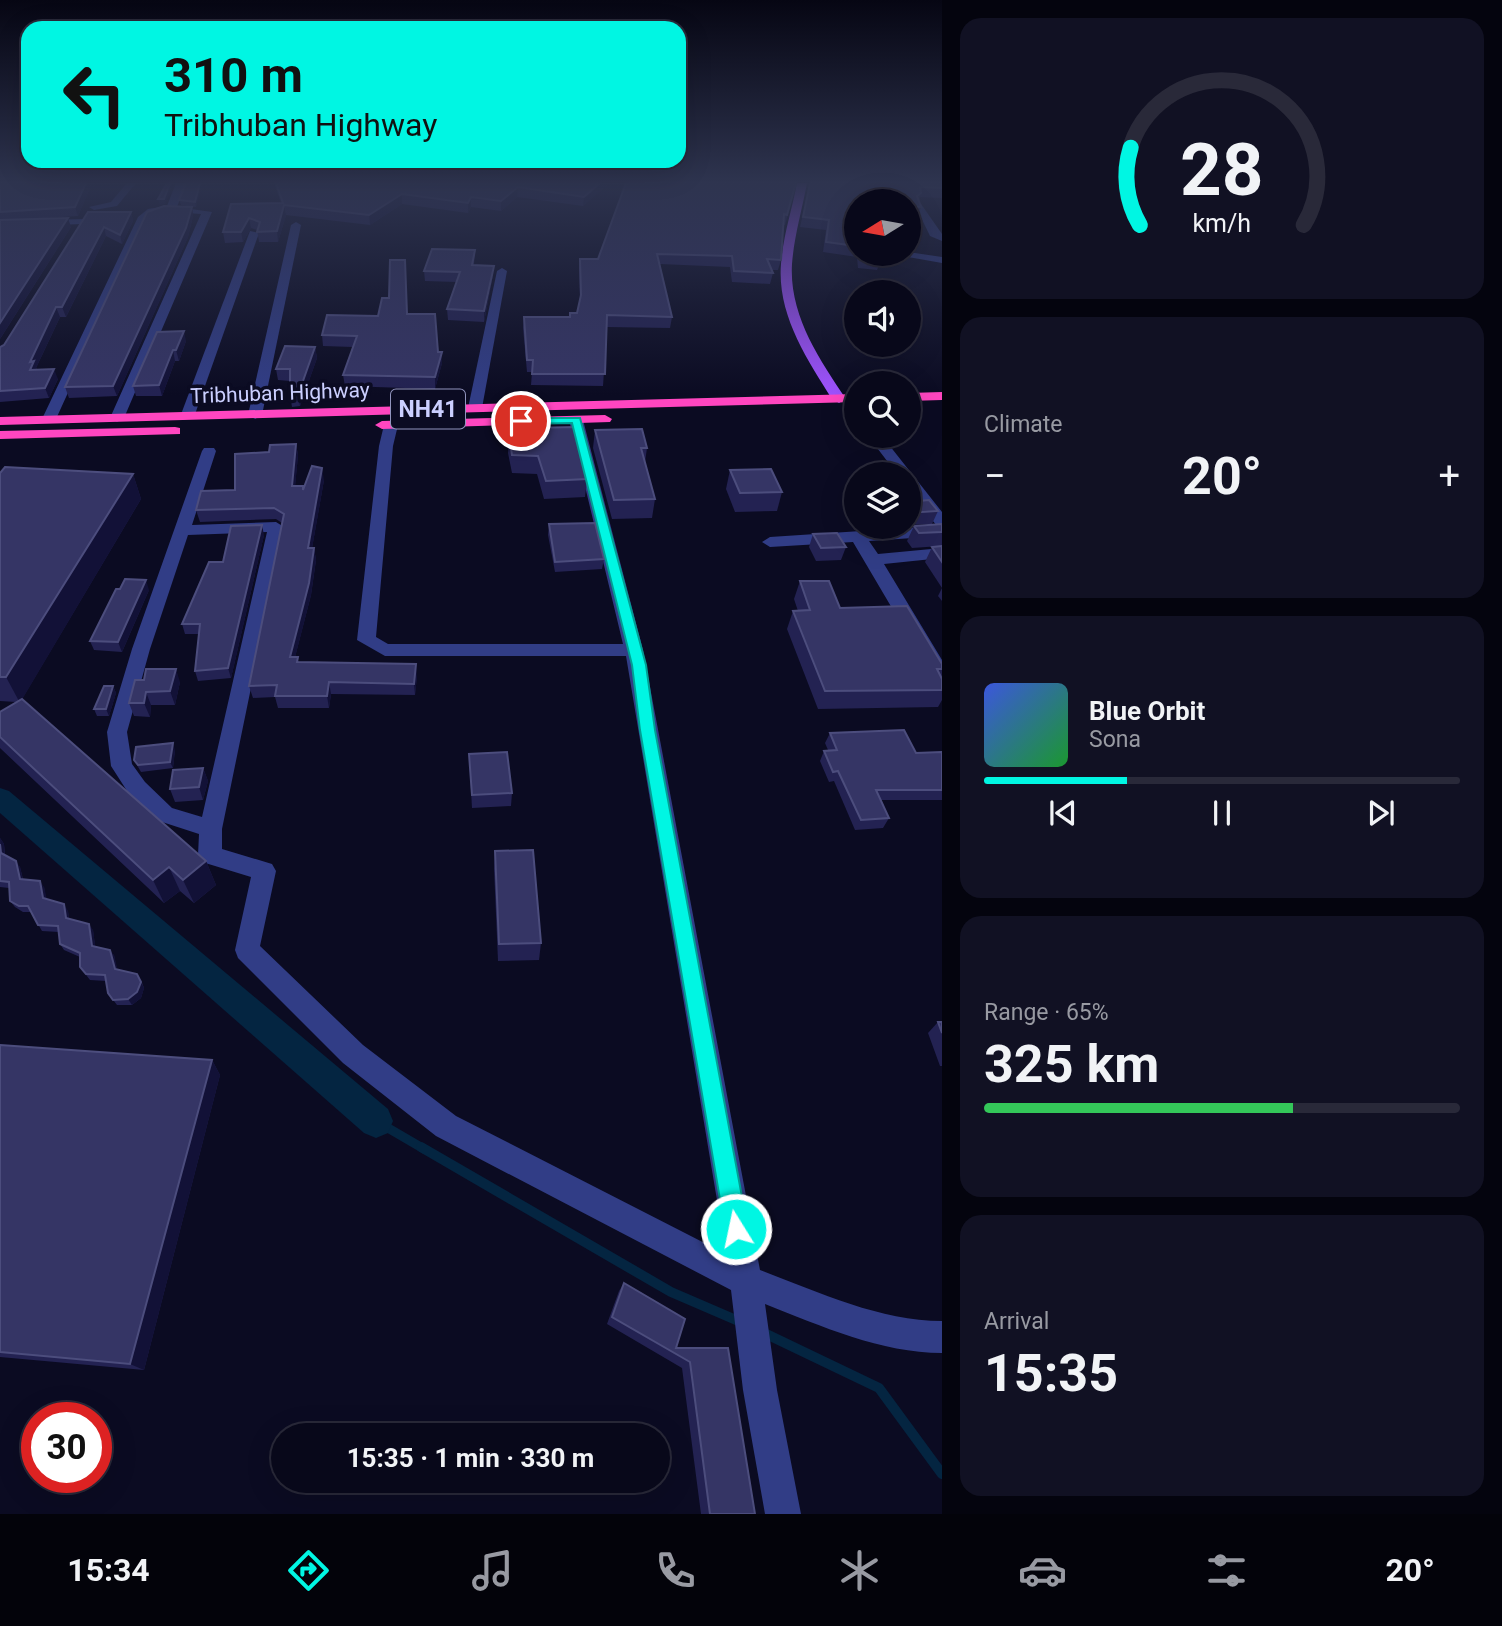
<!DOCTYPE html>
<html lang="en">
<head>
<meta charset="utf-8">
<style>
  :root { --surface:#08081a; --page:#111123; --text:#f1f3f6; --muted:#989aa2; --line:#292939; --accent:#00f6e3 }
  body { margin:0; font-family:Roboto,sans-serif; background:var(--page); color:var(--text); height:100vh; display:flex; flex-direction:column; font-size:26px; white-space:nowrap }
  * { box-sizing:border-box; margin:0 }
  p { font-size:23px; color:var(--muted) }
  .icon { flex:none; width:38px; height:38px; fill:none; stroke:currentColor; stroke-width:2; stroke-linecap:round; stroke-linejoin:round }
  .map { position:relative; flex:1; overflow:hidden }
  .details { display:flex; flex-direction:column; gap:18px; padding:18px; background:#04040e; width:560px }
  .details>* { flex:none }
  .hud { position:absolute; left:21px; top:21px; width:665px; height:147px; border-radius:21px; box-shadow:0 7px 28px #0002,0 0 0 2px var(--line); background:#00f6e3; color:#111; overflow:hidden }
  .needle { width:46px; rotate:259deg }
  .fabs { position:absolute; left:844px; top:189px; display:grid; gap:14px }
  .fabs a { display:grid; place-items:center; width:77px; height:77px; border-radius:50%; background:var(--surface); box-shadow:0 7px 28px #0002,0 0 0 2px var(--line); font-size:35px }
  .speed { position:absolute; left:21px; top:1402px; display:flex; gap:14px; font-size:35px; font-weight:700; text-align:center }
  .speed>* { display:grid; place-content:center; width:91px; height:91px; border-radius:50%; background:var(--surface); box-shadow:0 7px 28px #0002,0 0 0 2px var(--line); line-height:1 }
  .speed .limit { border:10px solid #d22; background:#fff; color:#111 }
  .pin { position:absolute; display:grid; place-items:center; width:60px; height:60px; color:#fff; margin:-30px; border:4px solid #fff; border-radius:50%; box-shadow:0 2px 7px #0007 }
  .me { position:absolute; width:77px; margin:-38px; rotate:350deg; stroke-linejoin:round; filter:drop-shadow(0 0 5px #0008) }
  .turn { display:flex; align-items:center; gap:24px; height:147px; padding:0 28px; font-size:32px }
  .turn .icon { width:91px; height:91px; stroke-width:2.5 }
  .turn b { display:block; font-size:49px; line-height:60px }
  .big { font-size:52px; font-weight:700; line-height:1.1 }
  .details .tile { flex:1; display:flex; flex-direction:column; justify-content:center; gap:10px; min-width:0; padding:0 24px; border-radius:21px; background:var(--page) }
  .details .dial { align-items:center; gap:0 }
  .dial svg { height:182px; overflow:visible; fill:none; stroke:var(--line); stroke-width:7; stroke-linecap:round; text-anchor:middle }
  .dial text { fill:var(--text); stroke:none }
  .song { display:flex; align-items:center; gap:21px }
  .cover { width:84px; height:84px; border-radius:10px; background:linear-gradient(135deg,hsl(230 70% 55%),hsl(130 70% 35%)) }
  .played { height:7px; border-radius:4px; background:linear-gradient(90deg,var(--accent) 30%,var(--line) 30%) }
  .keys { display:flex; justify-content:space-around; direction:ltr }
  .heat { display:flex; justify-content:space-between; align-items:center; font-size:38px; direction:ltr }
  .charge { height:10px; border-radius:5px; background:linear-gradient(90deg,#34c759 65%,var(--line) 0) }
  .trip { position:absolute; left:271px; top:1423px; width:399px; height:70px; border-radius:35px; background:var(--surface); box-shadow:0 7px 28px #0002,0 0 0 2px var(--line); font-weight:700; line-height:70px; text-align:center }
  .tabs { display:flex; height:112px; justify-content:space-around; align-items:center; background:#03030a; color:var(--muted) }
  .tabs .icon { width:49px; height:49px }
  .tabs .on { color:var(--accent) }
  .tabs b { font-size:32px; color:var(--text) }
  main { display:flex; flex:1; min-height:0 }
  .map>svg:first-child { display:block }
</style>
</head>
<body>
<main>
<div class="map">
<svg width="942" height="1514" viewBox="0 0 942 1514">
  <rect width="100%" height="100%" fill="#0b0b22"/>
  <g fill="none" stroke-linecap="round" stroke-linejoin="round">
    <!-- stream-far1 -->
    <path stroke="#042541" stroke-width="9" d="M376 1121 424 1149"/>
    <!-- stream -->
    <g stroke="#042541" stroke-width="10">
      <path d="M421 1147 671 1292 743 1323"/>
      <path d="M760 1331 879 1388 942 1474"/>
    </g>
    <!-- canal -->
    <path fill="#042541" fill-rule="evenodd" d="M0 788 9 791 388 1109 393 1121 388 1133 376 1138 364 1133 0 813Z"/>
    <!-- minor -->
    <g fill="#313d86" fill-rule="evenodd">
      <path d="M127 183H136L117 206 94 210 89 207 111 202Z"/>
      <path d="M176 183H186L177 207 212 212 124 418 117 422 110 418 201 214C184 213 162 208 147 219L56 419 44 422 42 419 138 217 148 209 167 206Z"/>
      <path d="M921 204 942 234V241L930 236 916 207Z"/>
      <path d="M87 219 83 224 0 227V221Z"/>
      <path d="M296 222 301 225 262 415 255 419 248 415 291 225Z"/>
      <path d="M250 231 259 233 194 417 182 420 180 417Z"/>
      <path d="M908 252 942 257V263L891 254Z"/>
      <path d="M502 268 507 271 482 408 475 412 468 408 497 271Z"/>
      <path d="M855 408H856V417L848 412Z"/>
      <path d="M576 416 583 420 643 650 760 1270C818 1292 880 1321 942 1321V1353C881 1353 821 1326 765 1304L777 1390 801 1514H765L743 1390 731 1290 436 1136 343 1063 238 958 235 950 251 877 202 862 198 855 199 834 156 820 129 794 111 766 107 732 132 649 202 451 204 448H214L216 451 192 525 276 522 284 527 222 829V849L272 864 276 871 260 946 363 1045 456 1116 726 1254 626 656H385L357 640 379 446 384 425 391 421 398 425 393 446 376 637 388 644H623L569 420ZM267 532 202 817 172 808 145 782 132 764 127 732 150 649 188 535Z"/>
      <path d="M868 436H882L942 512V536L869 541 878 554 942 548V558L884 564 942 660V683L935 681 853 542 770 547 762 542 770 537 937 526 908 490V474H897Z"/>
    </g>
    <!-- major -->
    <path fill="#9f52ff" fill-rule="evenodd" d="M797 183H807C802 210 794 237 792 264 789 315 819 359 846 399L839 403 832 399C806 358 777 314 781 264 783 236 792 210 797 183Z"/>
    <!-- highway -->
    <g fill="#ff46c0" fill-rule="evenodd">
      <path d="M942 392V400L908 401V393Z"/>
      <path d="M856 394V402L0 425V417Z"/>
      <path d="M605 415 612 419 610 422 382 429 375 425 382 421Z"/>
      <path d="M175 427 180 428V434L0 439V431Z"/>
    </g>
  </g>
  <!-- wall -->
  <g fill="#232252">
    <path d="M0 183H92L78 216 17 220 71 227 0 339Z"/>
    <path d="M186 183H201L196 207 181 205 179 200Z"/>
    <path d="M274 183H609L583 206 517 197 501 211 471 207 468 213 402 204 370 225 286 215 278 242H259L257 230 251 228 243 242 225 243 223 232 231 204 281 203Z"/>
    <path d="M796 183 785 225H783L781 260 778 270H772L773 273 770 284 732 282 730 267 660 264 672 317 670 328 607 327 603 386 531 385 532 372H527L523 328 524 317H570L577 313 580 300 579 269 580 259H598Z"/>
    <path d="M808 183H942V198L920 197 919 201 921 207 918 217 908 216V201H856V254H880L881 259 877 270 858 268 857 257 823 252 826 230 800 227 810 184Z"/>
    <path d="M192 207 193 216 188 237 117 396 69 398 65 387Z"/>
    <path d="M88 212H131L133 221 122 244 106 236 66 317H60L36 368 37 369 58 379 49 398 0 402V347L4 345Z"/>
    <path d="M475 250 474 265 493 275 484 322 448 320 447 309 457 282 425 281 424 271Z"/>
    <path d="M407 314 438 352 442 363 435 389 345 386 343 375 353 347 323 346 322 335Z"/>
    <path d="M157 332 186 341 179 361H175L162 396H136L133 386Z"/>
    <path d="M315 347 317 358 300 406 292 407 290 395V381L278 380 276 369Z"/>
    <path d="M531 428 587 479 585 497 544 499 537 474 512 473 508 453 509 435 531 434Z"/>
    <path d="M595 430 647 448 645 462 655 499 652 518 612 519 593 448Z"/>
    <path d="M296 444 298 455 295 486 304 488 324 480 312 548H314L316 560 311 595 295 657 299 662 417 676 415 695 331 694 329 708H278L275 697 253 698 249 686 282 523 276 519 200 522 196 510 235 490Z"/>
    <path d="M730 470 782 492 777 511 735 512 726 489Z"/>
    <path d="M0 473 133 474 141 499 22 699 206 861 216 885 194 903 180 891 164 903 0 748V712L16 702 0 701Z"/>
    <path d="M908 502 938 511 932 524 908 525Z"/>
    <path d="M549 524 604 559 602 569 555 572 548 535Z"/>
    <path d="M942 524V588L925 562 932 547 941 546 912 548 907 541 914 526Z"/>
    <path d="M813 534 846 547 841 560 816 561 809 547Z"/>
    <path d="M264 535 231 678 198 681 195 671 199 634H185L182 624 223 562Z"/>
    <path d="M800 581 840 608 942 664V700L938 707 818 709 787 629 793 611H798L794 599Z"/>
    <path d="M942 588V601L938 596Z"/>
    <path d="M149 590 122 652 94 650 90 641Z"/>
    <path d="M144 680 180 682 175 705H151L150 717 134 716 129 703Z"/>
    <path d="M113 686 116 693 109 716H97L94 709Z"/>
    <path d="M830 733 916 753 942 752V800H880L889 818 883 828 855 830 834 781 829 782 820 761 824 751 828 750 825 743Z"/>
    <path d="M175 750 173 768 141 772 134 760Z"/>
    <path d="M469 754 512 793 511 806 472 808Z"/>
    <path d="M203 768 208 781 203 800 175 802 170 789Z"/>
    <path d="M0 838 4 844 5 855 20 867 23 879 44 887 46 899 68 911 69 919 93 930 95 946 114 955 117 970 141 980 144 988 141 998 132 1005H117L108 993 106 981 90 980 80 967V957L64 950 60 944 59 932 42 931 31 912H23L15 907 10 901 9 888 0 887Z"/>
    <path d="M495 851 541 943 539 960 498 961 494 869Z"/>
    <path d="M938 1022H942V1066H940L928 1033Z"/>
    <path d="M0 1045 212 1060 220 1075 144 1370 0 1357Z"/>
    <path d="M624 1283 676 1348H728L755 1514H701L682 1368 607 1324 619 1291Z"/>
  </g>
  <!-- shaded-wall -->
  <g fill="#121137">
    <path d="M86 183H92L78 216 75 207Z"/>
    <path d="M170 183H172V186L165 204 160 205 158 199Z"/>
    <path d="M200 183H201L202 185 196 207 195 202Z"/>
    <path d="M600 183H609L583 206 584 197Z"/>
    <path d="M518 187 517 197 501 211V201Z"/>
    <path d="M402 194V204L370 225 369 215Z"/>
    <path d="M471 197V207L468 213V203Z"/>
    <path d="M284 205 286 215 278 242 277 231Z"/>
    <path d="M192 207 193 216 188 237 117 396 113 386Z"/>
    <path d="M131 212 133 221 122 244 120 235Z"/>
    <path d="M68 218 71 227 0 339V323Z"/>
    <path d="M249 218 251 228 243 242 241 232Z"/>
    <path d="M104 227 106 236 66 317 62 307Z"/>
    <path d="M494 266 493 275 484 322V311Z"/>
    <path d="M56 307 60 317 36 368 38 372 30 370V362Z"/>
    <path d="M184 331 186 341 179 361 176 350Z"/>
    <path d="M315 347 317 358 300 406 298 395Z"/>
    <path d="M173 350 175 361 162 396 159 385Z"/>
    <path d="M442 352V363L435 389V377Z"/>
    <path d="M54 369 58 379 49 398 45 388Z"/>
    <path d="M296 444 298 455 294 498 292 486Z"/>
    <path d="M322 468 324 480 310 560 308 548Z"/>
    <path d="M133 474 141 499 20 703 6 677Z"/>
    <path d="M262 525 264 535 231 678 228 668Z"/>
    <path d="M314 548 316 560 311 595 292 669 290 657Z"/>
    <path d="M146 580 149 590 122 652 118 642Z"/>
    <path d="M416 664 417 676 415 695 414 684Z"/>
    <path d="M176 669 180 682 175 705 170 691Z"/>
    <path d="M329 682 331 694 329 708 327 696Z"/>
    <path d="M113 686 116 693 109 716 106 709Z"/>
    <path d="M146 692 151 705 150 717 144 703Z"/>
    <path d="M173 743 175 750 173 768 170 762Z"/>
    <path d="M203 768 208 781 203 800 199 787Z"/>
    <path d="M0 838 4 844 5 859 1 853Z"/>
    <path d="M16 861 20 867 24 885 20 879Z"/>
    <path d="M206 861 216 885 194 903 183 880Z"/>
    <path d="M169 867 180 891 164 903 153 880Z"/>
    <path d="M40 881 44 887 48 904 43 898Z"/>
    <path d="M64 904 68 911 70 924 66 918Z"/>
    <path d="M89 924 93 930 96 952 92 946Z"/>
    <path d="M110 950 114 955 119 975 115 969Z"/>
    <path d="M137 974 144 988 141 998 132 1005 128 999Z"/>
    <path d="M212 1060 220 1075 144 1370 130 1364Z"/>
  </g>
  <!-- building -->
  <g fill="#353565" stroke="#4c4d7d" stroke-width="2">
    <path d="M0 183H86L75 207 0 212Z"/>
    <path d="M167 183H170L164 199H158Z"/>
    <path d="M186 183H200L195 202 179 200Z"/>
    <path d="M276 183H600L584 197 518 187 501 201 471 197 468 203 402 194 369 215 284 205 277 231 257 232 260 222 249 218 241 232H223L231 204 283 203Z"/>
    <path d="M626 183H796L787 215 784 214 781 260 767 259 773 273 734 271 732 256 657 254 672 317 607 315 605 374H532L533 360H527L524 317H570V313H577L581 295 580 259H598Z"/>
    <path d="M810 183H942V188L920 187 921 193 917 196 921 207 908 206V201H856V246L826 242 829 220 803 217Z"/>
    <path d="M164 206 192 207 186 228 113 386 65 387 147 212Z"/>
    <path d="M88 212H131L120 235 104 227 62 307H56L30 362 34 361 30 370 54 369 45 388 0 391V347L4 345Z"/>
    <path d="M68 218 0 323V220Z"/>
    <path d="M432 249 475 250 472 265 494 266 484 311 447 309 460 272 424 271Z"/>
    <path d="M861 254H880L881 259 861 258Z"/>
    <path d="M390 260H405L407 314H435L438 352H442L435 377 343 375 357 336 322 335 327 315 378 316 382 298H389Z"/>
    <path d="M184 331 176 350H173L159 385 133 386 157 332Z"/>
    <path d="M285 346 315 347 298 395H290V369H276Z"/>
    <path d="M574 427 587 479 546 481 538 456 512 455 509 435 532 434 531 428Z"/>
    <path d="M642 429 647 448H641L655 499 614 500 595 430Z"/>
    <path d="M296 444 292 486H303V490L312 466 322 468 308 548H314L309 583 290 657H298L297 662 416 664 414 684 329 682 327 696H275L277 685 249 686 284 514 274 508 196 510 201 491 235 490V454L269 452 270 445Z"/>
    <path d="M5 467 133 474 6 677H0V473Z"/>
    <path d="M771 469 782 492 740 493 730 470Z"/>
    <path d="M929 500 938 511 908 513V502Z"/>
    <path d="M595 523 604 559 555 562 549 524Z"/>
    <path d="M942 524V532L919 533 914 526Z"/>
    <path d="M262 525 228 668 195 671 200 624H182L209 562H223L231 526Z"/>
    <path d="M837 533 846 547 821 548 813 534Z"/>
    <path d="M942 546V562L932 547Z"/>
    <path d="M125 579 146 580 118 642 90 641 116 589H120Z"/>
    <path d="M800 581H829L840 608 907 606 942 664V669H937L942 679V690L825 691 793 611 810 610Z"/>
    <path d="M146 669H176L170 691 146 692 144 703H129L135 680H144Z"/>
    <path d="M104 686H113L106 709H94Z"/>
    <path d="M22 699 206 861 183 880 169 867 153 880 0 737V712Z"/>
    <path d="M904 730 916 753 942 752V790H876L889 818 861 820 838 771 833 772 824 751 837 750 830 733Z"/>
    <path d="M173 743 170 762 138 765 134 760 136 747Z"/>
    <path d="M507 752 512 793 472 795 469 754Z"/>
    <path d="M203 768 199 787 170 789 173 770Z"/>
    <path d="M0 844 1 853 16 861 20 879 40 881 43 898 64 904 66 918 89 924 92 946 110 950 115 969 137 974 141 982 137 992 128 999 113 1000 108 993 105 975 86 974 80 967V953L60 944 58 926 38 925 28 906H19L10 901 9 882 0 881Z"/>
    <path d="M533 850 541 943 499 944 495 851Z"/>
    <path d="M938 1022H942V1033Z"/>
    <path d="M0 1045 212 1060 130 1364 0 1352Z"/>
    <path d="M624 1283 685 1319 676 1348H728L755 1514H710L690 1362 612 1317Z"/>
  </g>
  <!-- sky -->
  <linearGradient id="sky" x2="0" y2="1"><stop stop-color="#060613"/><stop offset="0.46" stop-color="#2e344f"/><stop offset="1" stop-color="#2e344f" stop-opacity="0"/></linearGradient>
  <rect width="942" height="395" fill="url(#sky)"/>
  <!-- route -->
  <path fill="#00f6e3" stroke="#00a094" stroke-width="2" d="M580 418 646 665 655 730 748 1229 745 1238 736 1241 728 1238 725 1229 640 730 632 665 572 423 521 424 515 421 521 418Z"/>
  <g text-anchor="middle" dominant-baseline="central" stroke-width="7" stroke-linejoin="round" paint-order="stroke">
    <!-- far-street labels -->
    <g font-size="21" fill="#cbcfff" stroke="#0b0b22">
      <text transform="translate(280 393) rotate(-2)">Tribhuban Highway</text>
    </g>
    <!-- shield labels -->
    <rect fill="#0b0b22" stroke="#9194bd" stroke-width="2" x="391" y="389.5" width="74" height="39" rx="5"/>
    <g font-size="23" font-weight="bold" fill="#cbcfff">
      <text x="428" y="409">NH41</text>
    </g>
  </g>
</svg>
<div class="fabs">
<a><svg class="needle" viewBox="-14 -14 28 28"><path d="M0-13l5 13h-10z" fill="#e53935"/><path d="M0 13l5-13h-10z" fill="#989aa2"/></svg></a>
<a><svg class="icon" aria-label="sound" viewBox="0 0 24 24"><path d="M4 9h4l5-4v14l-5-4H4zM17 9q2 3 0 6"/></svg></a>
<a><svg class="icon" aria-label="search" viewBox="0 0 24 24"><circle cx="10" cy="10" r="6"/><path d="M15 15l6 6"/></svg></a>
<a><svg class="icon" aria-label="layers" viewBox="0 0 24 24"><path d="M12 4l9 5-9 5-9-5zM3 14l9 5 9-5"/></svg></a>
</div>
<div class="speed"><div class="limit">30</div></div>
<div class="pin" style="left:521px;top:421px;background:#d93025"><svg class="icon" aria-label="arrive" viewBox="0 0 24 24"><path d="M6 21V4h12l-3 4 3 4H6"/></svg></div>
<svg class="me" style="left:736px;top:1229px" viewBox="-20 -20 40 40"><circle r="17" fill="#00f6e3" stroke="#fff" stroke-width="3"/><path d="M0-11L8 9 0 5-8 9z" fill="#fff"/></svg>
<div class="trip">15:35 · 1 min · 330 m</div>
<div class="hud">
<div class="turn"><svg class="icon" aria-label="left" viewBox="0 0 24 24"><path d="M17 20v-9H6M10 6l-5 5 5 5"/></svg><div><b>310 m</b>Tribhuban Highway</div></div>
</div>
</div>
<section class="details">
<div class="tile dial"><svg viewBox="0 0 100 80">
<path d="M14 69A42 42 0 1 1 86 69"/>
<path d="M14 69A42 42 0 0 1 10 35" stroke="#00f6e3"/>
<text x="50" y="56" font-size="32" font-weight="700">28</text>
<text x="50" y="72" font-size="11">km/h</text>
</svg></div>
<div class="tile"><p>Climate</p>
<div class="heat"><a>−</a><b class="big">20°</b><a>+</a></div>
</div>
<div class="tile">
<div class="song"><i class="cover"></i><div><b>Blue Orbit</b><p>Sona</p></div></div>
<div class="played"></div>
<div class="keys"><svg class="icon" aria-label="previous" viewBox="0 0 24 24"><path d="M18 5L8 12l10 7zM5 5v14"/></svg><svg class="icon" aria-label="pause" viewBox="0 0 24 24"><path d="M8 5v14M16 5v14"/></svg><svg class="icon" aria-label="next" viewBox="0 0 24 24"><path d="M6 5l10 7-10 7zM19 5v14"/></svg></div>
</div>
<div class="tile"><p>Range · 65%</p><b class="big">325 km</b><div class="charge"></div></div>
<div class="tile"><p>Arrival</p><b class="big">15:35</b></div>
</section>
</main>
<nav class="tabs">
<b>15:34</b>
<svg class="icon on" aria-label="directions" viewBox="0 0 24 24"><path d="M12 3l9 9-9 9-9-9zM9 14v-3h6M13 9l2 2-2 2"/></svg>
<svg class="icon" aria-label="music" viewBox="0 0 24 24"><path d="M9 18V5l10-2v13"/><circle cx="6" cy="18" r="3"/><circle cx="16" cy="16" r="3"/></svg>
<svg class="icon" aria-label="phone" viewBox="0 0 24 24"><path d="M5 4h4l2 5-3 2q2 4 5 5l2-3 5 2v4C11 20 4 13 5 4z"/></svg>
<svg class="icon" aria-label="climate" viewBox="0 0 24 24"><path d="M12 3v18M4 7l16 10M4 17L20 7"/></svg>
<svg class="icon" aria-label="car" viewBox="0 0 24 24"><path d="M5 17H2v-5l4-1 3-4h7l3 4 3 1v5h-3M9 17h6M6 11h13"/><circle cx="7" cy="17" r="2"/><circle cx="17" cy="17" r="2"/></svg>
<svg class="icon" aria-label="filters" viewBox="0 0 24 24"><path d="M4 7h16M4 17h16"/><circle cx="9" cy="7" r="2"/><circle cx="15" cy="17" r="2"/></svg>
<b>20°</b>
</nav>
</body>
</html>
